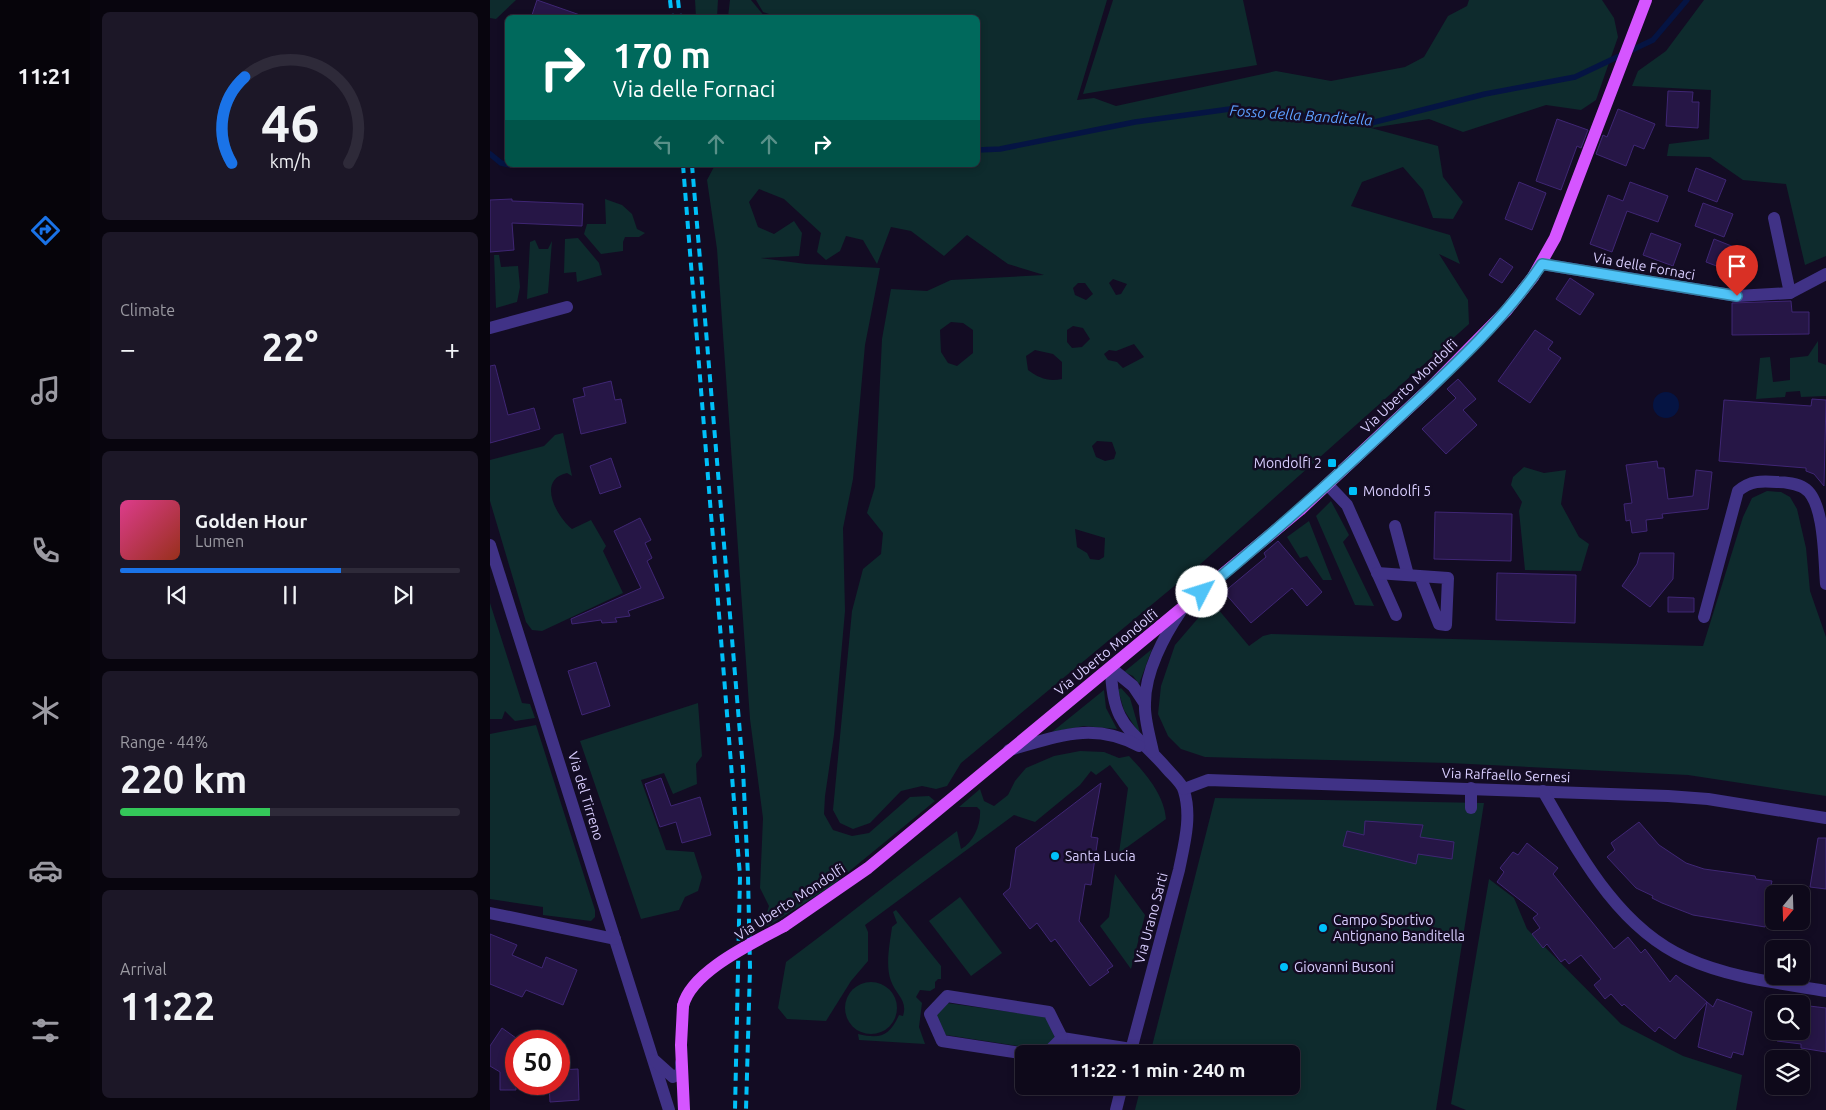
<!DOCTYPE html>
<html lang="en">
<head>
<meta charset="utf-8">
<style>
  :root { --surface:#0e091a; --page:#1c1727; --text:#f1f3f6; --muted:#9b9aa2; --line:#2e2a39; --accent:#1a73e8 }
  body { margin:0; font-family:Ubuntu,sans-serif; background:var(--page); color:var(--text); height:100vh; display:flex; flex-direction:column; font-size:19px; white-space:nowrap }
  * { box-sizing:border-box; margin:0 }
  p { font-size:16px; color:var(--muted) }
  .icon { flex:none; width:28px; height:28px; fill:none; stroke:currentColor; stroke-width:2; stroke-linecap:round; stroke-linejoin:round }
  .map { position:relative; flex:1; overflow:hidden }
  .panel { display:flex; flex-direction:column; gap:12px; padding:12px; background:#08050e; width:400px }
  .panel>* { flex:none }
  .hud { position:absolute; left:15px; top:15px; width:475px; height:152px; border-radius:8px; box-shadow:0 2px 8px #0003,0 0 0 1px var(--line); background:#00695c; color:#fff; overflow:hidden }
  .needle { width:32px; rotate:199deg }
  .buttons { position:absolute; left:1275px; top:885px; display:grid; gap:10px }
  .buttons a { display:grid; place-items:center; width:45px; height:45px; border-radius:8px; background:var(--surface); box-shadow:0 2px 8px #0003,0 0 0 1px var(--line); font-size:25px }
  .speed { position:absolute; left:15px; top:1030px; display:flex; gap:10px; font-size:25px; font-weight:700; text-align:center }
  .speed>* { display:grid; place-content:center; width:65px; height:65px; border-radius:50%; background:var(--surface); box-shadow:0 2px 8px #0003,0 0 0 1px var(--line); line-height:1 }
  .speed .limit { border:8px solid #d22; background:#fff; color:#111 }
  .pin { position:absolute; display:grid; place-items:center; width:42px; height:42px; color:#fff; margin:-51px -21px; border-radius:50% 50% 50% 0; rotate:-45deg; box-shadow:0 0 5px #0007 }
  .pin .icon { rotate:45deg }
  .me { position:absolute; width:55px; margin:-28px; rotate:50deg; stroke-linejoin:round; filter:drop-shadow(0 0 4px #0008) }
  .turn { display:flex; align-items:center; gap:18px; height:105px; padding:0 25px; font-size:22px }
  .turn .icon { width:65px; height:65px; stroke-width:2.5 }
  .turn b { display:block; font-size:35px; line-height:42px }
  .lanes { display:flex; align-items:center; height:48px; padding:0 25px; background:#0003; justify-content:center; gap:25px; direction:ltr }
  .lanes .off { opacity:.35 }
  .big { font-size:38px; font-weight:600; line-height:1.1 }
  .panel .card { flex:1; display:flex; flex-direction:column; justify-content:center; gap:8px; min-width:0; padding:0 18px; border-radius:8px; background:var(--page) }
  .panel .dial { align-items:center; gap:0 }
  .dial svg { height:130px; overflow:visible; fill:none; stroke:var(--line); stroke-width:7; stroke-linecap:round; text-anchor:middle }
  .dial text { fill:var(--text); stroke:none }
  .song { display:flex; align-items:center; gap:15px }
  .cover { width:60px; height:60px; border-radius:8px; background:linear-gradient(135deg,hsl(330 70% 55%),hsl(10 70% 35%)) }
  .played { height:5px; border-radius:2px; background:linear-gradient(90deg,var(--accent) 65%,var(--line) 65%) }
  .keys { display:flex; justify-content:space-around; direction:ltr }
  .heat { display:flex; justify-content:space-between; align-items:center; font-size:28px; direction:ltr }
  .charge { height:8px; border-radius:4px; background:linear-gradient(90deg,#34c759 44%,var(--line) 0) }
  .trip { position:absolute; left:525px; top:1045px; width:285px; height:50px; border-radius:8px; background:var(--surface); box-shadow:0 2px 8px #0003,0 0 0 1px var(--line); font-weight:600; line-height:50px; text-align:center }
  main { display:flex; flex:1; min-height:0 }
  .menu { display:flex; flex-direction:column; width:90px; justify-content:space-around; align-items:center; background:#06040a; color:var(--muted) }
  .menu .icon { width:35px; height:35px }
  .menu .selected { color:var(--accent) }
  .menu b { font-size:22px; color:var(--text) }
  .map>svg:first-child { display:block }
</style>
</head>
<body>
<main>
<nav class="menu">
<b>11:21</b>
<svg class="icon selected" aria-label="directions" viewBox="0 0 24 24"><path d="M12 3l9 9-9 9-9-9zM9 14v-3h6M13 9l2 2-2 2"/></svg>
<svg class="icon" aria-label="music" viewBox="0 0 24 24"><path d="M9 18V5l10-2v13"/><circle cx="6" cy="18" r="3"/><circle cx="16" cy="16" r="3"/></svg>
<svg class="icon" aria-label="phone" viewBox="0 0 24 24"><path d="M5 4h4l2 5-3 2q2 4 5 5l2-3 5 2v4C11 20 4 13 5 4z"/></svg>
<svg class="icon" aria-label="climate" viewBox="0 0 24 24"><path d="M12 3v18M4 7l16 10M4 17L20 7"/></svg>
<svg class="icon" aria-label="car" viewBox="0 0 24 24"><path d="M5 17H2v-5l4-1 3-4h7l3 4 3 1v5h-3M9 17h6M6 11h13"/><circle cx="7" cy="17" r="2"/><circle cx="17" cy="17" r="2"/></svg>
<svg class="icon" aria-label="filters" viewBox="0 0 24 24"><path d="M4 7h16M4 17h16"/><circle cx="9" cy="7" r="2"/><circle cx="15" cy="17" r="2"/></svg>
</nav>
<section class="panel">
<div class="card dial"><svg viewBox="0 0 100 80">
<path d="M14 69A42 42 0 1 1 86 69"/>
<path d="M14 69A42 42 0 0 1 22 16" stroke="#1a73e8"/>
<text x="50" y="56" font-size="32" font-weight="700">46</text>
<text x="50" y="72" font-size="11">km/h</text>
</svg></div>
<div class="card"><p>Climate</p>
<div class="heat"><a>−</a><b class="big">22°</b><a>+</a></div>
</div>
<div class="card">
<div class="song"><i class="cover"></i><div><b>Golden Hour</b><p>Lumen</p></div></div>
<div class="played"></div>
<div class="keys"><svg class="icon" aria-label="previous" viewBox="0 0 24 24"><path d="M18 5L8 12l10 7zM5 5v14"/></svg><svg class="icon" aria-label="pause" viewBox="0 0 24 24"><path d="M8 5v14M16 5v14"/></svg><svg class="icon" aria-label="next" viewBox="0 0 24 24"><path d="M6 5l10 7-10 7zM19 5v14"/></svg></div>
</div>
<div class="card"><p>Range · 44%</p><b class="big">220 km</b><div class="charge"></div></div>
<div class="card"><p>Arrival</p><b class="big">11:22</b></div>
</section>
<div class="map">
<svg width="1336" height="1110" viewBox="0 0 1336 1110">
  <rect width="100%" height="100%" fill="#130c23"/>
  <!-- green -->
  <g fill="#0e2b2d" fill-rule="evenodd">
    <path d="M0 0H26L6 19 0 18Z"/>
    <path d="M205 0H228L227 17H206Z"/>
    <path d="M240 0H261L275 17H238Z"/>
    <path d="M266 0H617L587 100 604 98 626 106 786 71 841 81 915 67 934 57 958 16 977 6 979 0H1112L1124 18 1128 37 1106 100 1091 110 1056 105 973 132 939 119 881 128 948 146 953 177 973 202 963 219 943 218 933 190 913 167 872 182 861 206 960 235 970 264 949 254 978 300 979 324 706 568 471 763 457 786 446 789 432 786 411 791 380 823 363 829 350 823 343 810 362 611 373 569 391 554 393 533 377 513 385 487 392 339 401 289 437 291 461 280 554 275 518 264 477 235 454 256 421 231 401 227 387 264 373 240 356 236 350 251 336 260 327 252 331 233 294 199 269 189 259 202 268 227 284 234 304 221 312 233 309 256 271 258 316 264 390 268 375 345 363 479 353 528 355 611 344 735 335 796 334 814 343 830 362 836 379 833 420 797 439 796 445 801 340 887 278 926 273 925 279 906 270 888 273 818 260 719 227 249 217 180 225 165H488V18L288 17 273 12ZM623 279 637 284 631 294 626 295 619 283ZM588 283H595L603 294 596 300 585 295 583 288ZM461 322 473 323 483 330V353L467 366 458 363 451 352 450 330ZM583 326 593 328 600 339 592 347 582 348 577 342V330ZM644 344 654 357 633 368 627 362 618 360 614 354 619 350 626 351ZM545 350 563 354 572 362V379C558 382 549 378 538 370L536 356ZM607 441 622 442 626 453 624 459 615 461 606 457 602 446ZM585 529 615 538 614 557 609 560 600 559 597 553 587 547Z"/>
    <path d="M623 0H753L767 65 593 94Z"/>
    <path d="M1214 0H1336V256L1315 265 1296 184 1253 180 1220 157 1177 156 1179 144 1219 139 1221 90 1142 86 1148 71 1176 51Z"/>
    <path d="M115 199 132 205 142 214 147 229 155 233 149 237H135L133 242V251L111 254 94 234 97 224H116Z"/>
    <path d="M88 238 109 263 112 275 87 282 86 272 74 273 75 239Z"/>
    <path d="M45 240 49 249H58L62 241 58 293 37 299 40 242Z"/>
    <path d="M4 255H9L11 267 28 266 30 287 27 302 6 308Z"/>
    <path d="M1328 341V362L1336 365V396L1311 397 1310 391 1296 392 1295 397 1266 399 1270 358 1280 357 1283 382 1300 380V358L1318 356Z"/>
    <path d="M73 433 82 476 77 473C46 480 67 517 82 529L101 520 116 546 113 551 133 593 52 631 42 630 36 622 0 501V460L54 446 65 435Z"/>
    <path d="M1034 467 1054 473 1076 470 1071 504 1089 537 1099 544 1091 571 1035 570 1029 511 1032 502 1021 485 1023 477Z"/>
    <path d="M1277 491 1291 492 1300 497 1307 509 1316 548 1320 591 1336 637V796L1198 775 959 763 715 757 691 749 678 736 668 714 671 686 685 645 722 602 759 646 773 636 781 634 1213 646 1253 517 1262 498Z"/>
    <path d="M841 501 859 535 853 542 884 606 865 605 826 516Z"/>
    <path d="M819 521 842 580H833L817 556 810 558 797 537Z"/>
    <path d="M0 603 32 703 40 704 45 718 25 721 15 711 12 719H0Z"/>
    <path d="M662 649 649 684 643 676 634 672Z"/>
    <path d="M631 688 640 698 651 736 634 710 628 690Z"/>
    <path d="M614 690 616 708 627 729 594 726 562 732Z"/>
    <path d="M208 703 212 756 206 764 207 784 183 794 174 773 151 780 176 850 204 852 212 877 208 891 195 897 189 910 151 919 90 741Z"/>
    <path d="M46 725 105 910V917L101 921 53 915V907L0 899V734Z"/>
    <path d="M590 751 614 752 629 758 639 756C655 773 674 794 676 819L629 853 638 788 620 765 606 775 601 771 590 785 545 822 524 815 375 925 378 932V961L361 981 336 1021 297 1019 288 1008 296 962C354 919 409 874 467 831L471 849C484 842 491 824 490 810L487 807H469L490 789 494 801 504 806 518 795 525 781 536 768 564 756Z"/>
    <path d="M725 798 994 803 946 1110H645L651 1086H801V1054H660Z"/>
    <path d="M625 874 655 915 641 969 610 926 619 917Z"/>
    <path d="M999 879 1024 898 1037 929 1131 1024 1193 1056 1252 1075 1246 1110H976L961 1104Z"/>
    <path d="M470 897 512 953 481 976 439 921Z"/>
    <path d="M406 910 451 966V979H448L445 982V988L440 991 430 990 426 997 432 1003 429 1027 435 1044 369 1040 368 1034C390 1039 399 1037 409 1015L413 1016C418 1000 406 995 401 981 395 965 400 943 402 927L407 923 403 912Z"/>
    <circle cx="381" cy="1008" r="26"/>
    <path d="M457 1003 557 1017 565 1038 554 1050 456 1035 446 1021 447 1014Z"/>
  </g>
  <!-- water -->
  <circle fill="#051443" cx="1176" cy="405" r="13"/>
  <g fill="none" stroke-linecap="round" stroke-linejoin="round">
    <!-- stream -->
    <g stroke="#051443" stroke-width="5.5">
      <path d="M488 150 510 149 645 122 740 109 881 123 995 94 1085 77 1163 40 1197 0"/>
      <path d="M0 154 11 163 20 165"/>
    </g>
  </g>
  <!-- building -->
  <g fill="#261646" stroke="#3f2674">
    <path d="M47 0 90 15 89 18H41Z"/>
    <path d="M1178 91 1203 92 1202 102H1209L1208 128 1176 126Z"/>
    <path d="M1128 109 1165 124 1154 149 1144 145 1136 166 1106 154 1113 135 1117 137Z"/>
    <path d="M1067 119 1098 130 1091 148 1087 146 1071 190 1046 181Z"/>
    <path d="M1206 168 1236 180 1227 202 1198 191Z"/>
    <path d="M1029 182 1056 193 1042 230 1015 219Z"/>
    <path d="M1140 182 1178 196 1168 222 1137 211 1122 252 1100 244 1118 195 1133 201Z"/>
    <path d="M22 199V201L93 204 92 226 22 223 24 250 0 252V200Z"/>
    <path d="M1213 203 1243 214 1234 237 1205 226Z"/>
    <path d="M1161 233 1191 244 1183 266 1153 255Z"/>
    <path d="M1224 239 1254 251 1245 273 1216 262Z"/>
    <path d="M1010 258 1023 267 1012 283 999 275Z"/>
    <path d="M1080 278 1104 294 1090 315 1066 299Z"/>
    <path d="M1301 301 1302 312H1319V334L1242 335V303Z"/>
    <path d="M1045 330 1063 342 1058 349 1071 358 1040 403 1008 381Z"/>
    <path d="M5 365 18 415 44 408 50 429 0 443V366Z"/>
    <path d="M968 379 986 399 973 410 987 425 956 454 932 429 966 398 957 389Z"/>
    <path d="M121 381 125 400 131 399 136 423 91 434 83 399 95 396 93 388Z"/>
    <path d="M1322 399 1336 400 1334 486 1324 474 1316 471V468L1229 461 1234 400 1321 406Z"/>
    <path d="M121 458 131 487 110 494 100 466Z"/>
    <path d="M1167 461 1168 468H1174L1178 499 1203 496 1206 470 1222 472 1218 509 1172 514 1173 518 1156 520 1157 531 1142 533 1140 520 1136 521 1134 504 1142 503 1136 465Z"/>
    <path d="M945 512 1022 514 1021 561 944 559Z"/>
    <path d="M150 518 161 540 155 543 162 558 157 561 174 598 138 611 140 616 125 618 127 622 112 623 111 620 82 624 81 619 151 588 124 531Z"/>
    <path d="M788 541 832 592 817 606 802 588 761 623 734 592 776 557 774 553Z"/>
    <path d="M1150 553H1184L1183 579 1160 607 1132 586 1147 564Z"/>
    <path d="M1007 573 1086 575 1085 623 1006 620Z"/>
    <path d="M1178 597 1204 598V612H1178Z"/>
    <path d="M106 662 120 706 92 715 78 671Z"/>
    <path d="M171 778 181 806 210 797 221 835 192 843 186 822 170 827 155 784Z"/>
    <path d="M611 783 601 837 608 838 601 885 595 884 589 921 623 966 617 970 619 972 600 986 565 939 561 942 547 923 540 929 513 894 520 888 526 848Z"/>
    <path d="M875 821 933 825 930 837 964 842 962 859 928 854 926 864 853 846 857 831 874 835Z"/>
    <path d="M1149 822 1169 845 1196 863 1214 869 1265 876 1266 879 1282 881 1277 904 1280 906 1275 927 1203 915 1172 903 1162 898 1163 896 1146 888 1117 857 1125 850 1121 843Z"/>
    <path d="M1328 838H1336V889L1320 887Z"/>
    <path d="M1037 843 1068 868 1063 874 1124 949 1138 937 1151 953 1155 949 1180 982 1186 975 1217 1002 1185 1039 1169 1027 1165 1032 1134 1004 1132 1006 1121 994 1115 999 1104 985 1111 979 1091 955 1079 964 1075 959 1071 962 1057 944 1053 948 1042 934 1050 928 1043 918 1048 914 1007 882 1014 872 1010 868 1023 852 1028 855Z"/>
    <path d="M0 934 27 945 22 955 52 968 56 957 87 970 73 1005 36 990 32 997 0 984Z"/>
    <path d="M1227 999 1262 1012 1253 1055 1243 1052 1241 1058 1208 1047 1217 1002 1223 1007Z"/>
    <path d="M1311 1005 1336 1008V1052L1311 1048V1044L1287 1041 1288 1031H1311Z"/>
    <path d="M12 1028 26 1038V1090H10V1072L0 1066V1046Z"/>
    <path d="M88 1069 89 1100 60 1102 59 1084H69V1070Z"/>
  </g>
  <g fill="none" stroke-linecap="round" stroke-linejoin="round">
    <!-- minor -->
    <g stroke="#403286" stroke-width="12">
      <path d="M1284 218 1300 293"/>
      <path d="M1052 264 1247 296 1300 293 1336 274"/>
      <path d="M0 328 77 307"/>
      <path d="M838 485 857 505 906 615"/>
      <path d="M905 526 918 575"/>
      <path d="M0 545 179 1110"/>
      <path d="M887 573 958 578 956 625 949 624 930 576"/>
      <path d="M1214 617 1248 491C1261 480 1272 481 1288 482 1295 482 1308 484 1314 488 1335 500 1334 561 1336 584"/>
      <path d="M621 668C622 729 642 728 678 770 683 776 692 783 694 791 702 817 694 845 689 870L640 1054"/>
      <path d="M621 668 643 686 655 704"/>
      <path d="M519 750C567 737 602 721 649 746"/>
      <path d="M663 752C660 737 654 719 655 703 655 672 674 636 691 611"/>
      <path d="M694 789 718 780 1178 796 1218 799 1336 818"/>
      <path d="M1053 791C1089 853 1127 927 1196 958 1240 978 1289 983 1336 991"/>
      <path d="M981 808V788"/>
      <path d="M0 913 125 939"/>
      <path d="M572 1038 641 1049"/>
      <path d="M537 1054 452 1041 440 1014 457 996 559 1012 572 1038"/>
      <path d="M556 1054 572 1038"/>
      <path d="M164 1060 183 1077 191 1073V1063"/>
      <path d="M626 1110 632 1086"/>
    </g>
    <!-- major -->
    <g stroke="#d555ff" stroke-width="12">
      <path d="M294 926 378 868 810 510 938 390 1016 311 1043 277 1065 238 1156 0"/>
      <path d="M193 1006 191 1045 194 1110"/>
    </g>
    <!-- rail -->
    <g stroke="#00c0f9" stroke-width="4" stroke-dasharray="8 6" stroke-linecap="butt">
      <path d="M180 0 182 18"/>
      <path d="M188 0 190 18"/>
      <path d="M193 165 250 876 245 1110"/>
      <path d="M202 165 253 769 258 876 260 968 256 1110"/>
    </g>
    <!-- major-bridge -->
    <path stroke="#d555ff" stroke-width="12" d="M193 1006C201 971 265 942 294 926"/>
  </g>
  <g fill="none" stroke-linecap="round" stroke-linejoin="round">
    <!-- route casing -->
    <g stroke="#337fa1" stroke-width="12">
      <path id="route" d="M712 592C784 533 852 472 919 408 966 364 1015 318 1052 264L1247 296"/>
    </g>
    <!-- route -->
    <use href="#route" stroke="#4fc3f7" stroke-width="9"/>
  </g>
  <!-- markers -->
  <g fill="#00c0f9" stroke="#130c23" stroke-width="2">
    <rect x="837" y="458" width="10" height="10" rx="2.5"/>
    <rect x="858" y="486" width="10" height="10" rx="2.5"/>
    <circle cx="565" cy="856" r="5"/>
    <circle cx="833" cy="928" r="5"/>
    <circle cx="794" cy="967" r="5"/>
  </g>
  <g text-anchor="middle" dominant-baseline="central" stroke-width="5" stroke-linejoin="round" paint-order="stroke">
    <!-- street labels -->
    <g font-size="14" fill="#d9ceff" stroke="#130c23">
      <text transform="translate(1154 266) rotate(10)">Via delle Fornaci</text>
      <text transform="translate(919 386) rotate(-44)">Via Uberto Mondolfi</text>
      <text transform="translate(616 652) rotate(-39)">Via Uberto Mondolfi</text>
      <text transform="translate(1016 775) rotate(2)">Via Raffaello Sernesi</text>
      <text transform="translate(96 796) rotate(73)">Via del Tirreno</text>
      <text transform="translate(300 902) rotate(-33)">Via Uberto Mondolfi</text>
      <text transform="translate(661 918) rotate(-75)">Via Urano Sarti</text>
    </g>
    <!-- poi labels -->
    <g font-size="14" fill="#d9ceff" stroke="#130c23" text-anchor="start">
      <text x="832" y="463" text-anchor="end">Mondolfi 2</text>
      <text x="873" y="491">Mondolfi 5</text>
      <text x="575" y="856">Santa Lucia</text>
      <text x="843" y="920">Campo Sportivo<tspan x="843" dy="16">Antignano Banditella</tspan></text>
      <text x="804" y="967">Giovanni Busoni</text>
    </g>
    <!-- water labels -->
    <g font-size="15" font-style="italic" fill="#5c9fff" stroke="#130c23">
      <text transform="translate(811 115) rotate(4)">Fosso della Banditella</text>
    </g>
  </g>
</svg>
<div class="buttons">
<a><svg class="needle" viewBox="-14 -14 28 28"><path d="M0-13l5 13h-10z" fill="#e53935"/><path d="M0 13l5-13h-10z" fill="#9b9aa2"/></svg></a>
<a><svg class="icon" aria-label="sound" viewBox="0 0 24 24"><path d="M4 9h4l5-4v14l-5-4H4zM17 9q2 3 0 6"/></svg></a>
<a><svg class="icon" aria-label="search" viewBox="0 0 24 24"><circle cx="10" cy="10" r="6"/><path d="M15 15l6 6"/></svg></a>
<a><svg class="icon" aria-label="layers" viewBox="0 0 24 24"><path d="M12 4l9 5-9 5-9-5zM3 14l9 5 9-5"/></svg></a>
</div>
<div class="speed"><div class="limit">50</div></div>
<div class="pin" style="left:1247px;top:296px;background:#d93025"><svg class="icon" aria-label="arrive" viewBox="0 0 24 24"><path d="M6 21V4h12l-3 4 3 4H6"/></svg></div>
<svg class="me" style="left:712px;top:592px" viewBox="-20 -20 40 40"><circle r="19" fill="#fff"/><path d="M0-13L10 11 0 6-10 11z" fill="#4fc3f7"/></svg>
<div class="trip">11:22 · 1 min · 240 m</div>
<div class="hud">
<div class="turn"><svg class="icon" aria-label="right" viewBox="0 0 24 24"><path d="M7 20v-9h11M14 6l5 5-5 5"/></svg><div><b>170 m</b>Via delle Fornaci</div></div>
<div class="lanes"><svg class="icon off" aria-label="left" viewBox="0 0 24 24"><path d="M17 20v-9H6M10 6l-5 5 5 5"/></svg><svg class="icon off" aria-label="ahead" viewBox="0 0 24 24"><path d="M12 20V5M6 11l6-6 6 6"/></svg><svg class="icon off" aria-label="ahead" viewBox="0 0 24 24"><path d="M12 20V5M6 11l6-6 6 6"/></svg><svg class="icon" aria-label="right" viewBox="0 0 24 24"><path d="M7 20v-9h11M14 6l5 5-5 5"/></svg></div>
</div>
</div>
</main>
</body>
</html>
